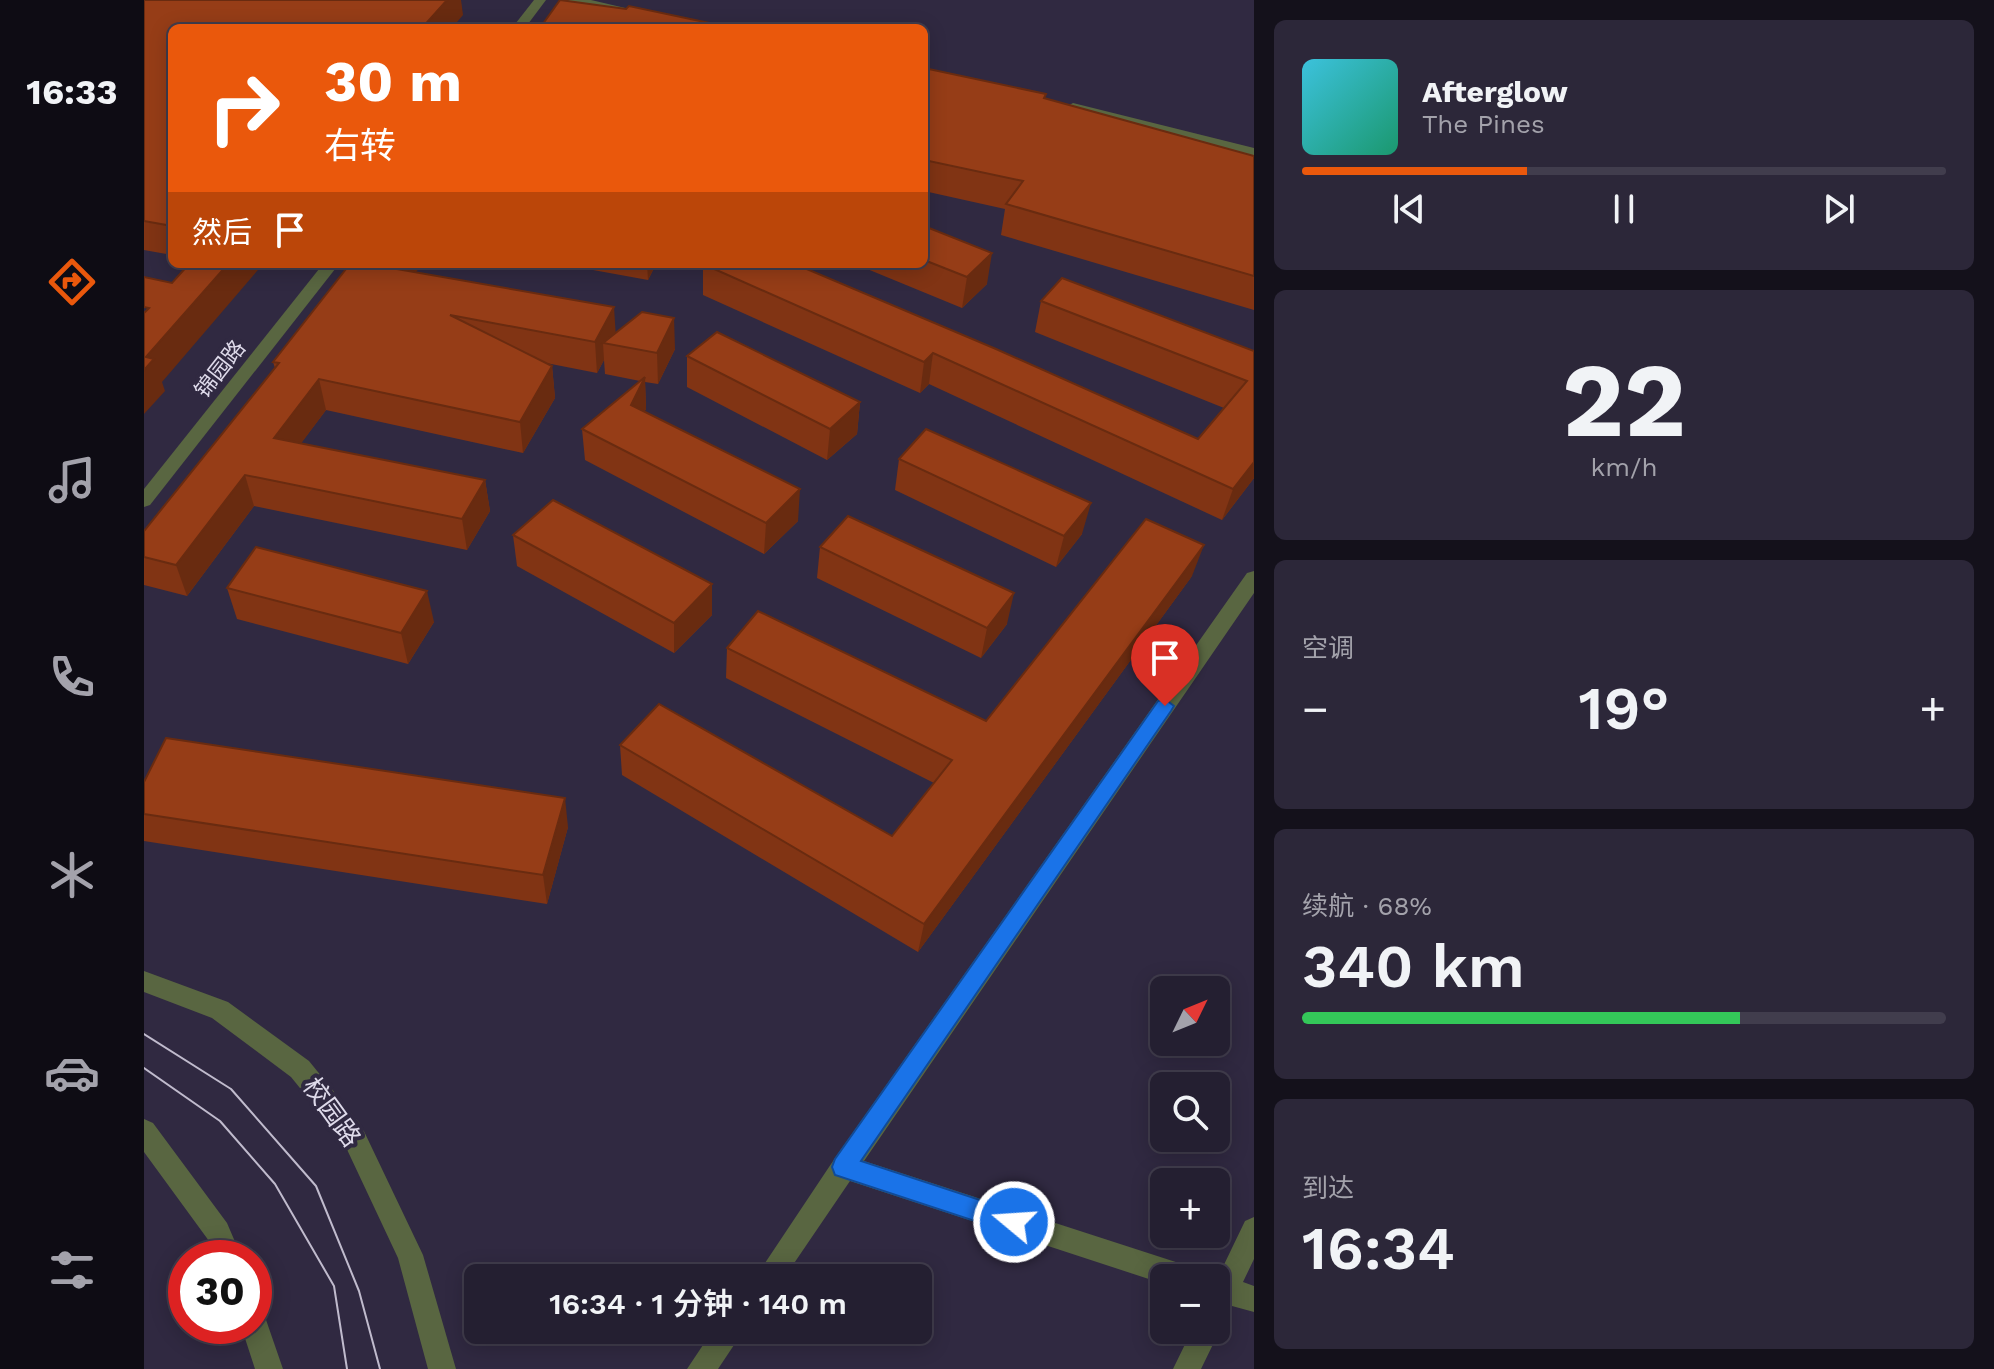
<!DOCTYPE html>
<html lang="zh">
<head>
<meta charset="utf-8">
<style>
  :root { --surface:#241f31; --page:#2c2739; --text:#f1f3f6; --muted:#a3a2ab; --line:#413d4d; --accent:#ea580c }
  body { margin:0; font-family:"Work Sans","Noto Sans SC",sans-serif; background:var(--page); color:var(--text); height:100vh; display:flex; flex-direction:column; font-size:30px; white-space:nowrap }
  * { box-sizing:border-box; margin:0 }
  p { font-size:26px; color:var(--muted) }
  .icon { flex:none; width:44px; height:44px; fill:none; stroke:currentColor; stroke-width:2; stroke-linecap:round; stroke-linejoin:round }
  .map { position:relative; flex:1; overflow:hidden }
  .side { display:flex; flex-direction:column; gap:20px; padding:20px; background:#14111b; width:740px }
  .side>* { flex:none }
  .top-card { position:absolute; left:24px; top:24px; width:760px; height:244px; border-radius:12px; box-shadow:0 4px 20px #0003,0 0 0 2px var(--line); background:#ea580c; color:#fff; overflow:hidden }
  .needle { width:52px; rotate:47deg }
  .fabs { position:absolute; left:1006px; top:976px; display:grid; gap:16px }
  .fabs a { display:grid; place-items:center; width:80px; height:80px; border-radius:12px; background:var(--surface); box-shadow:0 4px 20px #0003,0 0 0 2px var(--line); font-size:40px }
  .speed { position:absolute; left:24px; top:1240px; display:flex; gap:16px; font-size:40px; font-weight:700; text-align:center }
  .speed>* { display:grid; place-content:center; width:104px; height:104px; border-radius:50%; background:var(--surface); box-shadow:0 4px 20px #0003,0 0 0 2px var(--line); line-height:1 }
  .speed .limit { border:12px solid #d22; background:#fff; color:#111 }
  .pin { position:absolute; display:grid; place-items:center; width:68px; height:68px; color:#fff; margin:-82px -34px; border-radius:50% 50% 50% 0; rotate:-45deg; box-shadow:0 0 8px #0007 }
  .pin .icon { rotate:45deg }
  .me { position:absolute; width:88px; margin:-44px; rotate:288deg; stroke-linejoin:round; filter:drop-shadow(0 0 6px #0008) }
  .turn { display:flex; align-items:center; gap:28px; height:168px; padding:0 24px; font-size:36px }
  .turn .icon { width:104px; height:104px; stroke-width:2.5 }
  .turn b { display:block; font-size:56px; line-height:68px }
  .then { display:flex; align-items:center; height:76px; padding:0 24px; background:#0003; gap:16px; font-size:30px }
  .big { font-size:60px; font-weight:600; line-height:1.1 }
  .side .card { flex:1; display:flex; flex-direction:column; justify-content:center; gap:12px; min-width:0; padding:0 28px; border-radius:12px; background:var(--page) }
  .side .dial { align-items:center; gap:0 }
  .dial b { font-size:104px; line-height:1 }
  .song { display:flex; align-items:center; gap:24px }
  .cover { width:96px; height:96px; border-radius:12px; background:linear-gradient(135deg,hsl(190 70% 55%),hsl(160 70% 35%)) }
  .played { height:8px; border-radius:4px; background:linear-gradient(90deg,var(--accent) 35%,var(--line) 35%) }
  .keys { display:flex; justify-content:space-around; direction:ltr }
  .heat { display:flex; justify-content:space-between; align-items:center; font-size:44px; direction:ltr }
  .charge { height:12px; border-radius:6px; background:linear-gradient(90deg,#34c759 68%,var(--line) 0) }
  .trip { position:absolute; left:320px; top:1264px; width:468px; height:80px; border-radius:12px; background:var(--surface); box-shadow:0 4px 20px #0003,0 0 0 2px var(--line); font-weight:600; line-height:80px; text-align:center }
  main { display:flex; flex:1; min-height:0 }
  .menu { display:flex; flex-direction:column; width:144px; justify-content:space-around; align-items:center; background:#0e0c14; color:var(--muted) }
  .menu .icon { width:56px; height:56px }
  .menu .active { color:var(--accent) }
  .menu b { font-size:36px; color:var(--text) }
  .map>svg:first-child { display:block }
</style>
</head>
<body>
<main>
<nav class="menu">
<b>16:33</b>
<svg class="icon active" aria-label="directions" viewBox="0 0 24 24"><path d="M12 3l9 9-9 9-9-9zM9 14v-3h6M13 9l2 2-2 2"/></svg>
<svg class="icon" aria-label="music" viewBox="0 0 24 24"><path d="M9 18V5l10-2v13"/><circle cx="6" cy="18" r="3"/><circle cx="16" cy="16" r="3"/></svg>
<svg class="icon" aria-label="phone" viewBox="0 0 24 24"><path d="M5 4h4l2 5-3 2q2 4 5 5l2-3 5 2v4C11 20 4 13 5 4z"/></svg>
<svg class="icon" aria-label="climate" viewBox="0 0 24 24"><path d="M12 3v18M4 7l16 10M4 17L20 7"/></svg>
<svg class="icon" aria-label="car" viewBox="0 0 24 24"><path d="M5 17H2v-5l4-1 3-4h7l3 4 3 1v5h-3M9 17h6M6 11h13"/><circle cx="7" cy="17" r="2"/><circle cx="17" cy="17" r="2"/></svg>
<svg class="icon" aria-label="filters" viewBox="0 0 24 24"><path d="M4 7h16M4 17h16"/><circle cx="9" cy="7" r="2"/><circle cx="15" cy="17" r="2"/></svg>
</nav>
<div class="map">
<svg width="1110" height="1369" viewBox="0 0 1110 1369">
  <rect width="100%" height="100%" fill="#302941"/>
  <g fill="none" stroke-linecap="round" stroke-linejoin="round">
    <!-- minor -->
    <g fill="#596641" fill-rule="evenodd">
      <path d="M390 0H402L381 28H368Z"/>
      <path d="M421 0H447L507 14 501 18Z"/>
      <path d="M929 103 1110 148V156L924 110 922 107Z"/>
      <path d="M179 264H195L6 505 0 507V489Z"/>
      <path d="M1110 571V593L720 1161 1041 1265 1050 1269 1054 1278H1020V1284L706 1181 640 1278H611L691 1158 1103 573Z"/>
      <path d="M0 971 84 1002 165 1061 217 1125 279 1255 312 1369H284L254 1258 199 1141 147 1077 68 1018 0 992Z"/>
      <path d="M0 1119 9 1123 83 1223 98 1258H72L65 1241 0 1152Z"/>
      <path d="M1110 1217V1259L1099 1282 1110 1286V1312L1088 1306 1082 1320 1073 1323 1076 1330 1057 1369H1029L1048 1330H1072V1278H1064L1075 1275 1101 1221Z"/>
      <path d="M110 1310 120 1314 139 1369H111L97 1326H110Z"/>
      <path d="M569 1330H600L574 1369H543Z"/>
    </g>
    <!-- tram -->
    <g stroke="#c0bbcd" stroke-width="2">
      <path d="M0 1034 87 1089 172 1186 215 1291 236 1369"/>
      <path d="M0 1068 76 1121 131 1184 190 1286 203 1369"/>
    </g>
  </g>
  <!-- wall -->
  <g fill="#813414">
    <path d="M0 0 319 15 28 28V255L0 250Z"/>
    <path d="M780 68 901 98 1110 156V310L857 235 861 209 780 191Z"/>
    <path d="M780 226 843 284 818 308 711 264H780Z"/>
    <path d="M416 264H512L504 280Z"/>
    <path d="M559 264 1054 439 1080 408 891 332 897 301 1110 351V478L1078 520 785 384 776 393 559 295Z"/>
    <path d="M272 272 471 333 531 349 514 384 501 382 502 409 500 412 654 521 620 554 441 460 438 429 496 381 461 374 460 360 453 373 402 363 408 366 411 398 379 453 182 410 157 443 341 480 346 511 323 550 110 506 43 596 0 585V531L131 368 129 362Z"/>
    <path d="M543 356 716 402 713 434 683 460 543 387Z"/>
    <path d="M755 459 938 534 912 567 751 490Z"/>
    <path d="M369 535 568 615 530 653 373 566Z"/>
    <path d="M676 547 863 624 837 658 673 578Z"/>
    <path d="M1048 576 774 952 478 775 476 745 748 836 790 783 582 678 583 648 842 721Z"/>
    <path d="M83 588 290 622 264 664 93 619Z"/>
    <path d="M0 782 424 827 403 904 0 841Z"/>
  </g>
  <!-- shaded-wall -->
  <g fill="#692b10">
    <path d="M303 0H317L319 15 308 28H278Z"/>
    <path d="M848 253 843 284 818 308 823 277Z"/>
    <path d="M84 264H119L18 382 21 391 0 414V370L2 357Z"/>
    <path d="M249 264H278L252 299 247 268Z"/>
    <path d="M503 264H512L504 280Z"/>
    <path d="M470 307 472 338 459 343 460 360 453 373 451 342Z"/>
    <path d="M530 318 531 349 514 384 513 353Z"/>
    <path d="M789 353 785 384 776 393 780 362Z"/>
    <path d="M408 366 411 398 379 453 376 422Z"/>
    <path d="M501 377 502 409 488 437 487 405Z"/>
    <path d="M175 379 182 410 138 469 130 438Z"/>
    <path d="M716 402 713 434 683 460 686 429Z"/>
    <path d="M1110 462V478L1078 520 1089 489Z"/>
    <path d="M101 475 110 506 43 596 32 565Z"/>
    <path d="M341 480 346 511 323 550 318 519Z"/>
    <path d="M656 489 654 521 620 554 622 523Z"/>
    <path d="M947 503 938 534 912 567 920 536Z"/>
    <path d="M1060 545 1048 576 774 952 780 924Z"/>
    <path d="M568 584V615L530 653V623Z"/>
    <path d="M283 591 290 622 264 664 257 633Z"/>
    <path d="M870 593 863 624 837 658 843 628Z"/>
    <path d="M421 798 424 827 403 904 399 875Z"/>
  </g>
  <!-- building -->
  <g fill="#963d17" stroke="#692b10" stroke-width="2">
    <path d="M0 0H303L278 28H28V226L0 221Z"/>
    <path d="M416 0 482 9 485 6 589 28H396Z"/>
    <path d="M780 68 902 94 900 98 1110 156V276L862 204 879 181 780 160Z"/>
    <path d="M780 226 848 253 823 277 780 260Z"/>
    <path d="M45 264H84L2 357 10 359 0 370V313L5 308 0 307V277L28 283Z"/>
    <path d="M206 264H249L247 268 470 307 451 342 306 315 408 366 376 422 175 379 130 438 341 480 318 519 101 475 32 565 0 557V531L135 363 129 362Z"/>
    <path d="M559 264H651L852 349 1054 439 1103 381 897 301 918 278 1110 351V462L1089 489 789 353 780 362Z"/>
    <path d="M498 312 530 318 513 353 459 343Z"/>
    <path d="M573 332 716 402 686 429 543 356Z"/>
    <path d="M501 377 487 405 656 489 622 523 438 429Z"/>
    <path d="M782 429 947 503 920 536 755 459Z"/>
    <path d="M409 500 568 584 530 623 369 535Z"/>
    <path d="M704 516 870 593 843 628 676 547Z"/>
    <path d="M1002 519 1060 545 780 924 476 745 515 704 748 836 808 760 583 648 614 611 842 721Z"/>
    <path d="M112 547 283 591 257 633 83 588Z"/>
    <path d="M22 738 421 798 399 875 0 814V782Z"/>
  </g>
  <!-- route -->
  <path fill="#1a73e8" stroke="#114b97" stroke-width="2" d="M1021 699 1030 706 1027 711 717 1161 879 1214 882 1222 879 1231 870 1234 691 1175 688 1167 691 1159 1014 701Z"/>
  <g text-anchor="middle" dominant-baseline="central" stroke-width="8" stroke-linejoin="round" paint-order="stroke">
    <!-- street labels -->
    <g font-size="22" fill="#dedaea" stroke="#302941">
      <text transform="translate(76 369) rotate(-52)">锦园路</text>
    </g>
    <!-- near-street labels -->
    <g font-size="26" fill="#dedaea" stroke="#302941">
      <text transform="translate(188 1112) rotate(54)">校园路</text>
    </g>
  </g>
</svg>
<div class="fabs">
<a><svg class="needle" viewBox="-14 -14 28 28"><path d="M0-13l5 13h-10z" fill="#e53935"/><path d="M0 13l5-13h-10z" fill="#a3a2ab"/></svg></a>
<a><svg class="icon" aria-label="search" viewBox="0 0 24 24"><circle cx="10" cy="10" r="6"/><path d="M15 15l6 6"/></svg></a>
<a>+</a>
<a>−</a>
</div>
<div class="speed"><div class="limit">30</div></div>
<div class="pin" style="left:1021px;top:706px;background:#d93025"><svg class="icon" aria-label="arrive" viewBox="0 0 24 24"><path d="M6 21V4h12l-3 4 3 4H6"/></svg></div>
<svg class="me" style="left:870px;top:1222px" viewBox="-20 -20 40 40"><circle r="17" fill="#1a73e8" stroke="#fff" stroke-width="3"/><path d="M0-11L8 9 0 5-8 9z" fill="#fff"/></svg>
<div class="trip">16:34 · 1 分钟 · 140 m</div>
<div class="top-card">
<div class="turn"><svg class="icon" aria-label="right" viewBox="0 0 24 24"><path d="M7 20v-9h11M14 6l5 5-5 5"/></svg><div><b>30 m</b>右转</div></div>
<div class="then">然后<svg class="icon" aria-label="arrive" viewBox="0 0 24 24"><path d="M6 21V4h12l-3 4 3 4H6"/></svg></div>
</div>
</div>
<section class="side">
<div class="card">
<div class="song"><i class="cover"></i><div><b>Afterglow</b><p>The Pines</p></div></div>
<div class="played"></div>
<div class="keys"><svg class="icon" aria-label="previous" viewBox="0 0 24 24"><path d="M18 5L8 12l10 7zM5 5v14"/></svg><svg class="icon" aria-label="pause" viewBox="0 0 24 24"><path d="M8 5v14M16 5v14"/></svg><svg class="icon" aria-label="next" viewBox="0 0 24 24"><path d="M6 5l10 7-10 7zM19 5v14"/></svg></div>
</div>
<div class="card dial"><b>22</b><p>km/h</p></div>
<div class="card"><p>空调</p>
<div class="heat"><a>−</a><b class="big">19°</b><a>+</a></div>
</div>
<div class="card"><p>续航 · 68%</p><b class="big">340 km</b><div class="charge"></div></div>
<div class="card"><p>到达</p><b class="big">16:34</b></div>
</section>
</main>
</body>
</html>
